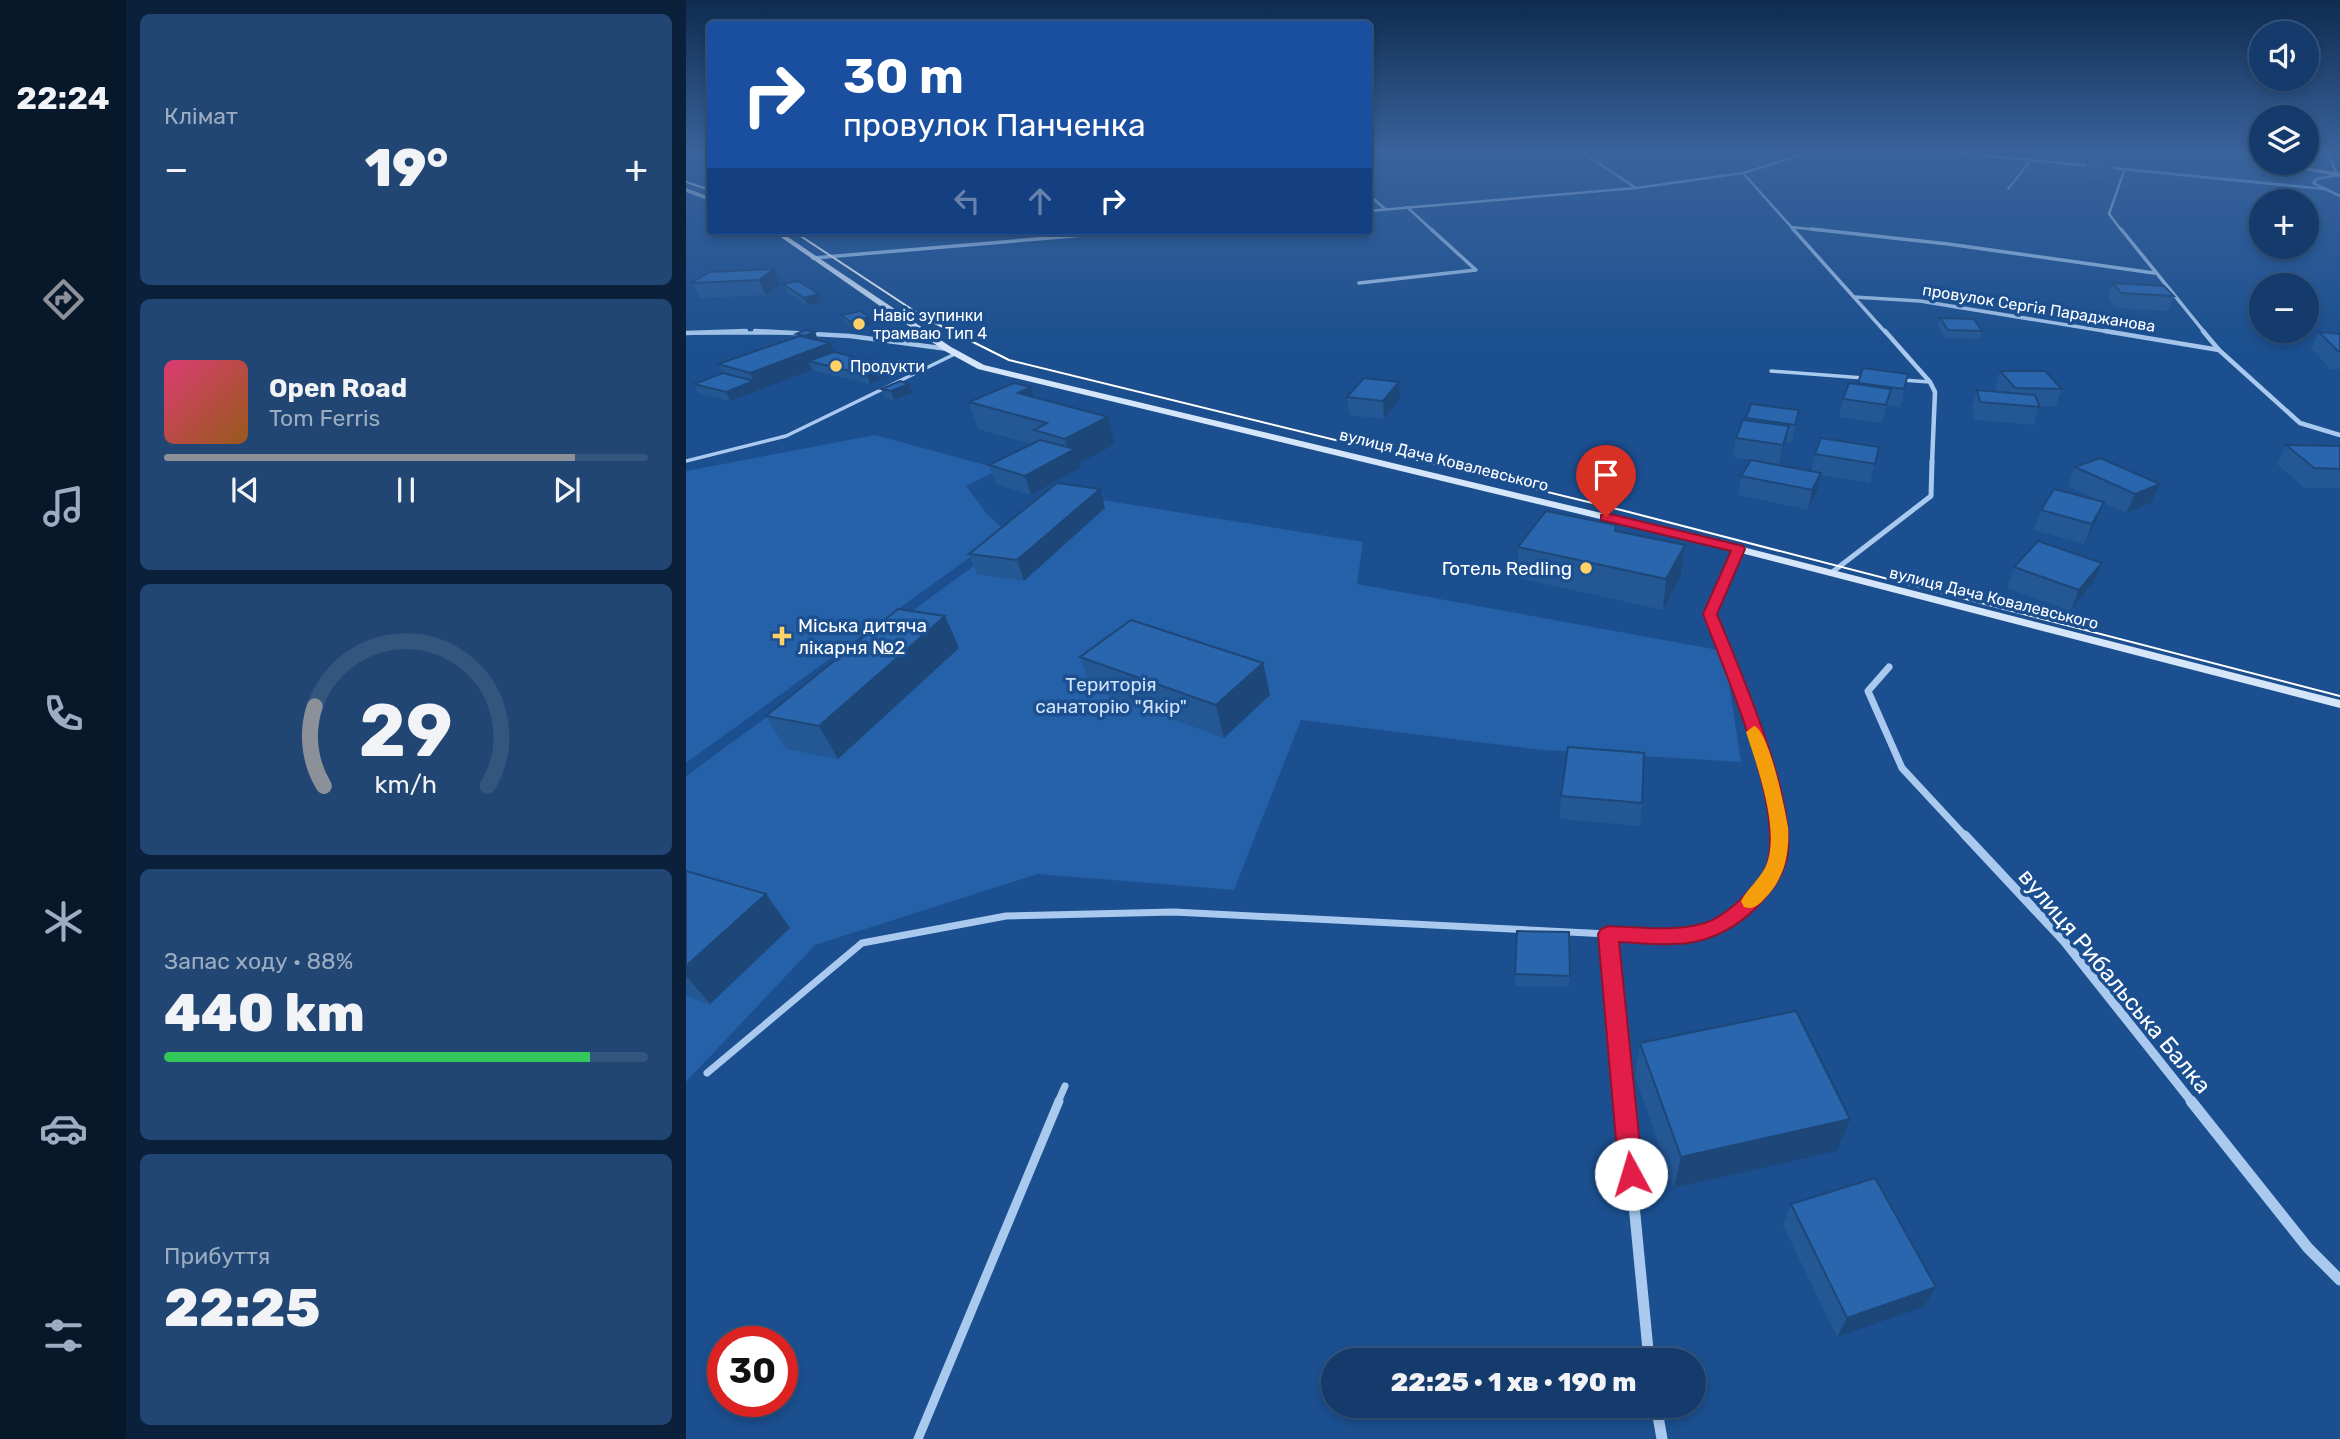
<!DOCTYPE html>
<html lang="uk">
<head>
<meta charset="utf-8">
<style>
  :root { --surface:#143b6b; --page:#214673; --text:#f1f3f6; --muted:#9dadc1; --line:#33557e; --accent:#8c9099 }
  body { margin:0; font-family:Rubik,sans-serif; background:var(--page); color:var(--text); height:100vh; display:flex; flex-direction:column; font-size:26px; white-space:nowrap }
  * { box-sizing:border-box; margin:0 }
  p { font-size:23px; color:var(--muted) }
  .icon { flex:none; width:38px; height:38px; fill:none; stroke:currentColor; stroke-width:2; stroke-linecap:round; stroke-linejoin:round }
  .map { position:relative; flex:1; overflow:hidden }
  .details { display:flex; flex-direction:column; gap:14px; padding:14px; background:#0b203b; width:560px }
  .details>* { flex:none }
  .banner { position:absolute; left:21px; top:21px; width:665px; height:214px; border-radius:7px; box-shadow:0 4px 10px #0003,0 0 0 2px var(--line); background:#1a4fa0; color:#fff; overflow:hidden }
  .fabs { position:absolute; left:1563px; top:21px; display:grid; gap:14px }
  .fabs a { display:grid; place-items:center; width:70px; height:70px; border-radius:50%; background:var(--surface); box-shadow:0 4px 10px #0003,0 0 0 2px var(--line); font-size:35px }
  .speed { position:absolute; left:21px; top:1326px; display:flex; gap:14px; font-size:35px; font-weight:700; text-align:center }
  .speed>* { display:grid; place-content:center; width:91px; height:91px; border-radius:50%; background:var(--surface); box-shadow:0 4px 10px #0003,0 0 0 2px var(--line); line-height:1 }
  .speed .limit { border:10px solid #d22; background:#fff; color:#111 }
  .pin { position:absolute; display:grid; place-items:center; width:60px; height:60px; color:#fff; margin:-72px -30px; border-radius:50% 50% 50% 0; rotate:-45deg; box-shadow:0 0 7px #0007 }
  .pin .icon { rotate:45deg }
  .me { position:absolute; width:77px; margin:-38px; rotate:354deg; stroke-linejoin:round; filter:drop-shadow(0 0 5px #0008) }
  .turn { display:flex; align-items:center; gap:24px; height:147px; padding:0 21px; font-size:32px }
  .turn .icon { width:91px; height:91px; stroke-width:2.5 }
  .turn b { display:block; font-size:49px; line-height:60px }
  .lanes { display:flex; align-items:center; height:66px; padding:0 21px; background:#0003; justify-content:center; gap:35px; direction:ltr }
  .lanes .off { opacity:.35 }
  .big { font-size:52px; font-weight:800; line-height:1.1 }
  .details .tile { flex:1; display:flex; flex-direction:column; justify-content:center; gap:10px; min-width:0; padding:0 24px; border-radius:10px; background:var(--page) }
  .details .dial { align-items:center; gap:0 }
  .dial svg { height:182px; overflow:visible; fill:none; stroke:var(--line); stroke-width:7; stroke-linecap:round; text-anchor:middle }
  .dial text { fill:var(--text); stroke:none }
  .song { display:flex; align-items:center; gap:21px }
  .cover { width:84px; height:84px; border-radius:10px; background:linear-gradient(135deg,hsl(340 70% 55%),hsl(30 70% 35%)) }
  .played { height:7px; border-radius:4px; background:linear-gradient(90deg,var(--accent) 85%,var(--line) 85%) }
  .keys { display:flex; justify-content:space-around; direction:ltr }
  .heat { display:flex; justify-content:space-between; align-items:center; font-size:38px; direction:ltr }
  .charge { height:10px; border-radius:5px; background:linear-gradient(90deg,#34c759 88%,var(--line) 0) }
  .trip { position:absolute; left:635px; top:1348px; width:385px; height:70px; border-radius:35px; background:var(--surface); box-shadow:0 4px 10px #0003,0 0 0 2px var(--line); font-weight:800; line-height:70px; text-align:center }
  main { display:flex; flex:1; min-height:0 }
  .dock { display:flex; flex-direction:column; width:126px; justify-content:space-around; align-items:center; background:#08182b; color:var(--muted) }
  .dock .icon { width:49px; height:49px }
  .dock .current { color:var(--accent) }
  .dock b { font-size:32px; color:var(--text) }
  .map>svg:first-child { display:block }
</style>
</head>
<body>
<main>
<nav class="dock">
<b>22:24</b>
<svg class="icon current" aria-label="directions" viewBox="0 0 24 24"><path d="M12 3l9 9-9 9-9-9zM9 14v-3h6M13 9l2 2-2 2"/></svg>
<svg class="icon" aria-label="music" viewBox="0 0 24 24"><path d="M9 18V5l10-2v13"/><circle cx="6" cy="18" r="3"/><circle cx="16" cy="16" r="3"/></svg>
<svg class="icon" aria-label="phone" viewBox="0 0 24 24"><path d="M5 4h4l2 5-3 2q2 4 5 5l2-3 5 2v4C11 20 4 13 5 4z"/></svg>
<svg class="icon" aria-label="climate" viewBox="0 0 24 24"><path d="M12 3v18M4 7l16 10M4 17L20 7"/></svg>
<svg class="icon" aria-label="car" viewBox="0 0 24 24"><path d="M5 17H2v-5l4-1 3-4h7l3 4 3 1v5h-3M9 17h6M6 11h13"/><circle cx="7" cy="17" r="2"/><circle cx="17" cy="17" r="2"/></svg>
<svg class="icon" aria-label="filters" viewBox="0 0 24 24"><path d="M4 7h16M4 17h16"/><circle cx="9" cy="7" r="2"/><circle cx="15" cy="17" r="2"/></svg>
</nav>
<section class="details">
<div class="tile"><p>Клімат</p>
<div class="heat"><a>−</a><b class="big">19°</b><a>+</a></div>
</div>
<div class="tile">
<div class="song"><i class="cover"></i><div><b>Open Road</b><p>Tom Ferris</p></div></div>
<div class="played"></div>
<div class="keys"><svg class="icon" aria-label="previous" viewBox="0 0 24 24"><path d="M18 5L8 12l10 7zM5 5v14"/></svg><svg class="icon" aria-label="pause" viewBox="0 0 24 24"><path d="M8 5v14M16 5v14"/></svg><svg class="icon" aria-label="next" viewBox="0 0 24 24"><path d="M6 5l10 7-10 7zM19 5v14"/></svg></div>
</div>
<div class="tile dial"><svg viewBox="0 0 100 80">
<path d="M14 69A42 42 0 1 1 86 69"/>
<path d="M14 69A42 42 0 0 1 10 34" stroke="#8c9099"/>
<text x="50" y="56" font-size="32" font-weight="700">29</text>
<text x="50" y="72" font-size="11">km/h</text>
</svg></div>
<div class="tile"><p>Запас ходу · 88%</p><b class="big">440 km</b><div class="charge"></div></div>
<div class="tile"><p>Прибуття</p><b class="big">22:25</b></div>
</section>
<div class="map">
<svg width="1654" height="1439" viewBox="0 0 1654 1439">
  <rect width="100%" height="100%" fill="#1b4f8f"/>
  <!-- green -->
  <g fill="#2461a8">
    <path d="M189 435 314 469 280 486 301 514 320 531 0 763V471Z"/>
    <path d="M385 495 677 542 671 584 1038 651 1055 762 857 750 615 720 548 890 352 874 129 945 0 1082V776Z"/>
  </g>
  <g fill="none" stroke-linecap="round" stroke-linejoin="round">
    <!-- lane-far3 -->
    <path stroke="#a9c9ee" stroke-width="2" d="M1322 189 1344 161"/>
    <!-- lane-far2 -->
    <g stroke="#a9c9ee" stroke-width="3.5">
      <path d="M1085 371 1178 378"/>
      <path d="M1216 380 1244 382"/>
      <path d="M0 461 100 436 271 353"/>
    </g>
    <!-- lane-far1 -->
    <g stroke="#a9c9ee" stroke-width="7">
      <path d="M21 1073 176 943 320 916 488 912 922 934"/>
      <path d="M372 1102 379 1086"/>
    </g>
    <!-- lane -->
    <path stroke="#a9c9ee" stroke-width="9" d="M232 1439 373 1101"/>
    <!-- street-far6 -->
    <g stroke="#a9c9ee" stroke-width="2.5">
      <path d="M893 150 950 188"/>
      <path d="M1241 150 1639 189"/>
      <path d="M1641 150 1651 175 1631 179 1627 183 1654 196"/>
      <path d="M1057 173 1109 231"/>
      <path d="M682 194 699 209"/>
      <path d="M721 207 747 231"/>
      <path d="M682 211 950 188 1057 173 1132 150"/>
      <path d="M1105 227 1142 231"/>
      <path d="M1436 231 1423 214 1438 171"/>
    </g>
    <!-- street-far5 -->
    <g stroke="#a9c9ee" stroke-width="3.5">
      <path d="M1107 229 1200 333"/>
      <path d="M1125 229 1262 244 1468 273"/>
      <path d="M1435 229 1519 333"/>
      <path d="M127 258 446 231"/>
      <path d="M673 283 790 270 745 229"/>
      <path d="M1168 297 1234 301 1430 333"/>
      <path d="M0 333H123"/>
    </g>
    <!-- street-far4 -->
    <g stroke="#a9c9ee" stroke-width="4.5">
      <path d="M69 331 164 336 262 349"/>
      <path d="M1199 331 1244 382 1249 392 1246 463"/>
      <path d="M1419 331 1533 350"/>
      <path d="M1517 331 1533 350 1614 423 1654 435"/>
      <path d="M0 333 60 331"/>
    </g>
    <!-- street-far3 -->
    <g stroke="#a9c9ee" stroke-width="5">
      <path d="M1145 573 1245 496 1246 461"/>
      <path d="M1029 628 1024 614 1053 549"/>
    </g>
    <!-- street-far2 -->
    <g stroke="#a9c9ee" stroke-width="7">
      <path d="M1029 626C1053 685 1095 772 1092 837"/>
      <path d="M1203 667 1182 691 1216 768 1280 837"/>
    </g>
    <!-- street-far1 -->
    <g stroke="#a9c9ee" stroke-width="9">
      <path d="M1279 835 1378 941 1506 1102"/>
      <path d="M938 1102 922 934C949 935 977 940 1003 935 1039 930 1077 902 1089 867 1092 857 1092 846 1092 835"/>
    </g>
    <!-- street -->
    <g stroke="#a9c9ee" stroke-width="11">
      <path d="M938 1101 963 1360"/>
      <path d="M1505 1101 1622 1248 1654 1280"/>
      <path d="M970 1405 976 1439"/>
    </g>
    <!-- secondary -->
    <g fill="#d6e6fa" fill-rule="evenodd">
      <path d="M1535 150 1575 157V159L1537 151Z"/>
      <path d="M1593 163 1654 173V177L1595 165Z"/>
      <path d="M0 188 24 197V201L0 192Z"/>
      <path d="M86 231H93L265 347 298 365 1053 546 1654 700V708L1051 552 292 369 259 351Z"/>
    </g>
    <!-- tram -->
    <g stroke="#fff" stroke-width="2">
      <path d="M0 182 24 190"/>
      <path d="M107 231 239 318 323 360 939 511 1654 696"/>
    </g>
  </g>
  <!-- wall -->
  <g fill="#245895">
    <path d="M1171 150H1200V151L1193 156 1170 153Z"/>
    <path d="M1282 150H1310L1305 155 1282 153Z"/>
    <path d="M1355 150H1380L1378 156 1373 160 1353 157Z"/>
    <path d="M1423 150 1419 162 1426 169 1422 181 1398 179 1397 172 1400 164 1388 163 1392 151Z"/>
    <path d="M1485 150 1516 152 1510 158 1483 155Z"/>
    <path d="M1527 160 1554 166 1549 178 1533 177 1523 171Z"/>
    <path d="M88 269 94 284 80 295 14 298 6 283Z"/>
    <path d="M1427 283 1488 296 1482 311 1429 308 1422 298Z"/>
    <path d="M97 284 136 302 121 306 101 292Z"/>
    <path d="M156 315 186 325 168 330 159 323Z"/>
    <path d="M1254 318 1296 331 1294 339 1260 338 1252 326Z"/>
    <path d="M129 332 132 340 148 352 204 366 207 374 184 384 126 370 44 401 12 393 8 384 37 374 32 364 111 337 110 334Z"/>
    <path d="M1633 332 1654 334V369H1644L1625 348Z"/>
    <path d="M1177 368 1222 374 1214 407 1201 405 1196 423 1153 417 1157 399 1172 385Z"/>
    <path d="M1314 371 1376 389 1370 406H1353L1348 425 1289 420 1286 407 1291 390 1312 391 1309 388Z"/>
    <path d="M223 384 227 393 208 400 199 398 195 389Z"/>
    <path d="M348 397 429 444 393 464 394 468 345 495 310 484 303 465 345 444 292 429 283 402Z"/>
    <path d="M661 397 714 399 698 419 663 415Z"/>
    <path d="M1065 404 1113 410 1106 443 1100 442 1093 464 1047 457 1050 438 1060 420Z"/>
    <path d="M1600 445 1654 446V488H1618L1591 464Z"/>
    <path d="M1193 447 1184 483 1134 475 1131 492 1122 510 1052 495 1055 476 1125 471 1129 454Z"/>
    <path d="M1414 458 1465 503 1440 513 1418 503 1410 522 1398 544 1347 530 1355 510 1414 501 1382 486 1389 467Z"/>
    <path d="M419 508 338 581 291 574 283 554Z"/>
    <path d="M929 531 999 545 995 575 977 610 832 578V547Z"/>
    <path d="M1328 567 1407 583 1384 611 1321 588Z"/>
    <path d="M259 616 273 648 152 759 100 749 80 716Z"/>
    <path d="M394 657 577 663 584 695 538 738 405 689Z"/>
    <path d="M875 796 956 803 954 826 874 819Z"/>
    <path d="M0 871 80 894 104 928 24 1004 0 996Z"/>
    <path d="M831 931 884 976 883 987 829 986Z"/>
    <path d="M954 1043 1151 1151 988 1188 949 1076Z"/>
    <path d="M1105 1204 1250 1287 1238 1307 1151 1337 1097 1225Z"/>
  </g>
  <!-- shaded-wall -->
  <g fill="#1d4779">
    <path d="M846 150H864V151L846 152Z"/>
    <path d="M1194 150H1200V151L1193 156Z"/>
    <path d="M1377 150H1380L1378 156 1373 160Z"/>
    <path d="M1423 150 1420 161 1415 166 1419 154Z"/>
    <path d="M1515 150H1517L1516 152 1510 158 1512 153Z"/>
    <path d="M88 269 94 284 80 295 73 280Z"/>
    <path d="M133 294 136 302 121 306 118 298Z"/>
    <path d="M183 317 186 325 168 330 164 322Z"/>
    <path d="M129 332 132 340 123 344 119 336Z"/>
    <path d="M144 343 151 360 122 361 126 370 44 401 40 392 68 381 64 373Z"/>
    <path d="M204 366 207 374 184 384 181 375Z"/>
    <path d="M713 382 714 399 698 419 697 401Z"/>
    <path d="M223 384 227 393 208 400 205 391Z"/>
    <path d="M345 387 353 413 332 393Z"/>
    <path d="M422 417 429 444 393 464 394 468 345 495 339 476 383 452 379 439Z"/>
    <path d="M1103 426 1099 444 1093 464 1097 445Z"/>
    <path d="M1135 473 1131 492 1122 510 1126 490Z"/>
    <path d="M1474 484 1465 503 1440 513 1449 494Z"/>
    <path d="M414 489 419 508 338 581 331 560Z"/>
    <path d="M1418 502 1410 522 1398 544 1406 524Z"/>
    <path d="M999 545 995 575 977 610 980 579Z"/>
    <path d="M1416 563 1407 583 1384 611 1393 590Z"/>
    <path d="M259 616 273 648 152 759 133 726Z"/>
    <path d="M577 663 584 695 538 738 530 705Z"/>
    <path d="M80 894 104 928 24 1004 0 976V966Z"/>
    <path d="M1164 1119 1151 1151 988 1188 995 1157Z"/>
    <path d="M1250 1287 1238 1307 1151 1337 1161 1318Z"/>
  </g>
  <!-- building -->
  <g fill="#2a66ad" stroke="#1d4779" stroke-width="2">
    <path d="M1393 150H1423L1419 154 1392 151Z"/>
    <path d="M1488 150H1515L1512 153Z"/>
    <path d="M1401 160 1425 162 1426 169 1401 167Z"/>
    <path d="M1527 160H1543L1554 166H1538Z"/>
    <path d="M88 269 73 280 6 283 23 272Z"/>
    <path d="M112 281 133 294 118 298 97 284Z"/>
    <path d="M1427 283 1478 286 1488 296 1435 293Z"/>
    <path d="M174 311 183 317 164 322 156 315Z"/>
    <path d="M1254 318 1288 319 1296 331 1262 330Z"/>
    <path d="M119 330 129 332 119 336 110 334Z"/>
    <path d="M1633 332 1654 334V352H1653Z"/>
    <path d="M114 336 144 343 64 373 32 364Z"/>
    <path d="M148 352 204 366 181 375 122 361Z"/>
    <path d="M1177 368 1222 374 1218 389 1172 383Z"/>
    <path d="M1314 371H1359L1376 389 1329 388Z"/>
    <path d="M37 373 68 381 40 392 8 384Z"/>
    <path d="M678 378 713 382 697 401 661 397Z"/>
    <path d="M214 381 223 384 205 391 195 389Z"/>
    <path d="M328 383 345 387 332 393 422 417 379 439 348 430 361 423 283 402Z"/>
    <path d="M1163 383 1205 389 1200 405 1157 399Z"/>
    <path d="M1291 390 1349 395 1354 407 1294 402Z"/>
    <path d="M1065 404 1113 410 1109 425 1060 418Z"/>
    <path d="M1057 420 1103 426 1097 445 1050 438Z"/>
    <path d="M1135 438 1193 447 1189 464 1129 454Z"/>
    <path d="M354 440 389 449 339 476 303 465Z"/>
    <path d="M1600 445 1654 446V469L1628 468Z"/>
    <path d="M1414 458 1474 484 1449 494 1389 467Z"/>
    <path d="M1065 460 1135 473 1126 490 1055 476Z"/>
    <path d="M371 483 414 489 331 560 283 554Z"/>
    <path d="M1368 489 1418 502 1406 524 1355 510Z"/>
    <path d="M860 511 930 525 929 531 999 545 980 579 832 547Z"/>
    <path d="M1352 541 1416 563 1393 590 1328 567Z"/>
    <path d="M212 609 259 616 133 726 80 716Z"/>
    <path d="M445 620 577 663 530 705 394 657Z"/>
    <path d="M882 747 958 753 956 803 875 796Z"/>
    <path d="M0 871 80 894 0 966Z"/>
    <path d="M831 931 883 932 884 976 829 974Z"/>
    <path d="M1110 1011 1164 1119 995 1157 954 1043Z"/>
    <path d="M1189 1178 1250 1287 1161 1318 1105 1204Z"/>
  </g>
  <!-- sky -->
  <linearGradient id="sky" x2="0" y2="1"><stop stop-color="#0f2b4f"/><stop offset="0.43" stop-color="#39639b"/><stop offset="1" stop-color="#39639b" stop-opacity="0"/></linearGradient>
  <rect width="1654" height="351" fill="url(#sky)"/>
  <!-- route -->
  <path fill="#e11d48" stroke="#92132f" stroke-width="2" d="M920 513 1057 546 1059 549 1031 614C1053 668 1115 808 1100 862 1095 880 1083 894 1071 907 1052 926 1030 939 1002 943 980 946 955 943 933 942L957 1174 954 1182 945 1185 936 1182 933 1174 912 934 915 929 922 926C953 927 988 932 1019 923 1032 919 1044 909 1054 900 1065 888 1078 877 1082 861 1096 802 1039 672 1017 614L1045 551 915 520V515Z"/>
  <!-- slow -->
  <path fill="#f59e0b" d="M1068 726C1083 730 1099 809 1102 827 1103 836 1102 850 1100 859 1098 871 1089 889 1080 897 1073 905 1068 910 1058 907L1055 901C1062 888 1073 880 1080 866 1095 831 1071 766 1060 732Z"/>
  <!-- markers -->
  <g fill="#ffd166" stroke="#1b4f8f" stroke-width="2.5">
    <circle cx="173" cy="324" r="7"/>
    <circle cx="150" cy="366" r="7"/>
    <circle cx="900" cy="568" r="7"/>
    <path d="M92.5 625.5h7v7h7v7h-7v7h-7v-7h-7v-7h7z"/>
  </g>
  <g text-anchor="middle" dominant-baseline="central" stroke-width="7" stroke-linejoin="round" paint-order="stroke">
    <!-- far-street labels -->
    <g font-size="16" fill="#fff" stroke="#1b4f8f">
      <text transform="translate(1353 308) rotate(9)">провулок Сергія Параджанова</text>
      <text transform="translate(758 460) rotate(14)">вулиця Дача Ковалевського</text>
      <text transform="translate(1308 598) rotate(14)">вулиця Дача Ковалевського</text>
    </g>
    <!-- far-poi labels -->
    <g font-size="16" fill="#fff" stroke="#1b4f8f" text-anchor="start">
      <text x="187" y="315">Навіс зупинки<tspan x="187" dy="18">трамваю Тип 4</tspan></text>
      <text x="164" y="366">Продукти</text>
    </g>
    <!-- poi labels -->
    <g font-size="19" fill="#fff" stroke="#1b4f8f" text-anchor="end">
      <text x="886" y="568">Готель Redling</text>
      <text x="112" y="625" text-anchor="start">Міська дитяча<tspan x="112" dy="22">лікарня №2</tspan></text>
    </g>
    <!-- park labels -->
    <g font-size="19" fill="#cfe3fa" stroke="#1b4f8f">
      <text x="425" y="684">Територія<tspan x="425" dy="22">санаторію "Якір"</tspan></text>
    </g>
    <!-- near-street labels -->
    <g font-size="23" fill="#fff" stroke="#1b4f8f">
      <text transform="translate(1429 981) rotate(50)">вулиця Рибальська Балка</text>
    </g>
  </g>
</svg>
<div class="fabs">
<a><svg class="icon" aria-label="sound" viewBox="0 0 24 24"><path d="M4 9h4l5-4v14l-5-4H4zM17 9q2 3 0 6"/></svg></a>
<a><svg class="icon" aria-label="layers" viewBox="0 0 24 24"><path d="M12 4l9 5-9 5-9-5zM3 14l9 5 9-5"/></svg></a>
<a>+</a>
<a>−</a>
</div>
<div class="speed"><div class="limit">30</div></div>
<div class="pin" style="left:920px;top:517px;background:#d93025"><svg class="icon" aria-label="arrive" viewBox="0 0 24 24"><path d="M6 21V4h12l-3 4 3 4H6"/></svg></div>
<svg class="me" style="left:945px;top:1174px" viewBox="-20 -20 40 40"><circle r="19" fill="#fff"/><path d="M0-13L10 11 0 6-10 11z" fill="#e11d48"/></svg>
<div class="trip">22:25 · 1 хв · 190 m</div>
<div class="banner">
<div class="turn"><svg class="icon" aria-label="right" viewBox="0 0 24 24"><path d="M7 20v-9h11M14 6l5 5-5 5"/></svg><div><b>30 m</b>провулок Панченка</div></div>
<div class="lanes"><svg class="icon off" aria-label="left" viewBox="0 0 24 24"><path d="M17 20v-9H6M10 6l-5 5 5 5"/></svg><svg class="icon off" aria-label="ahead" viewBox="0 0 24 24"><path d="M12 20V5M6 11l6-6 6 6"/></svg><svg class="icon" aria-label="right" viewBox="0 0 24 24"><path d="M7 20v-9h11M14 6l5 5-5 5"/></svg></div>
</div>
</div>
</main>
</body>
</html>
